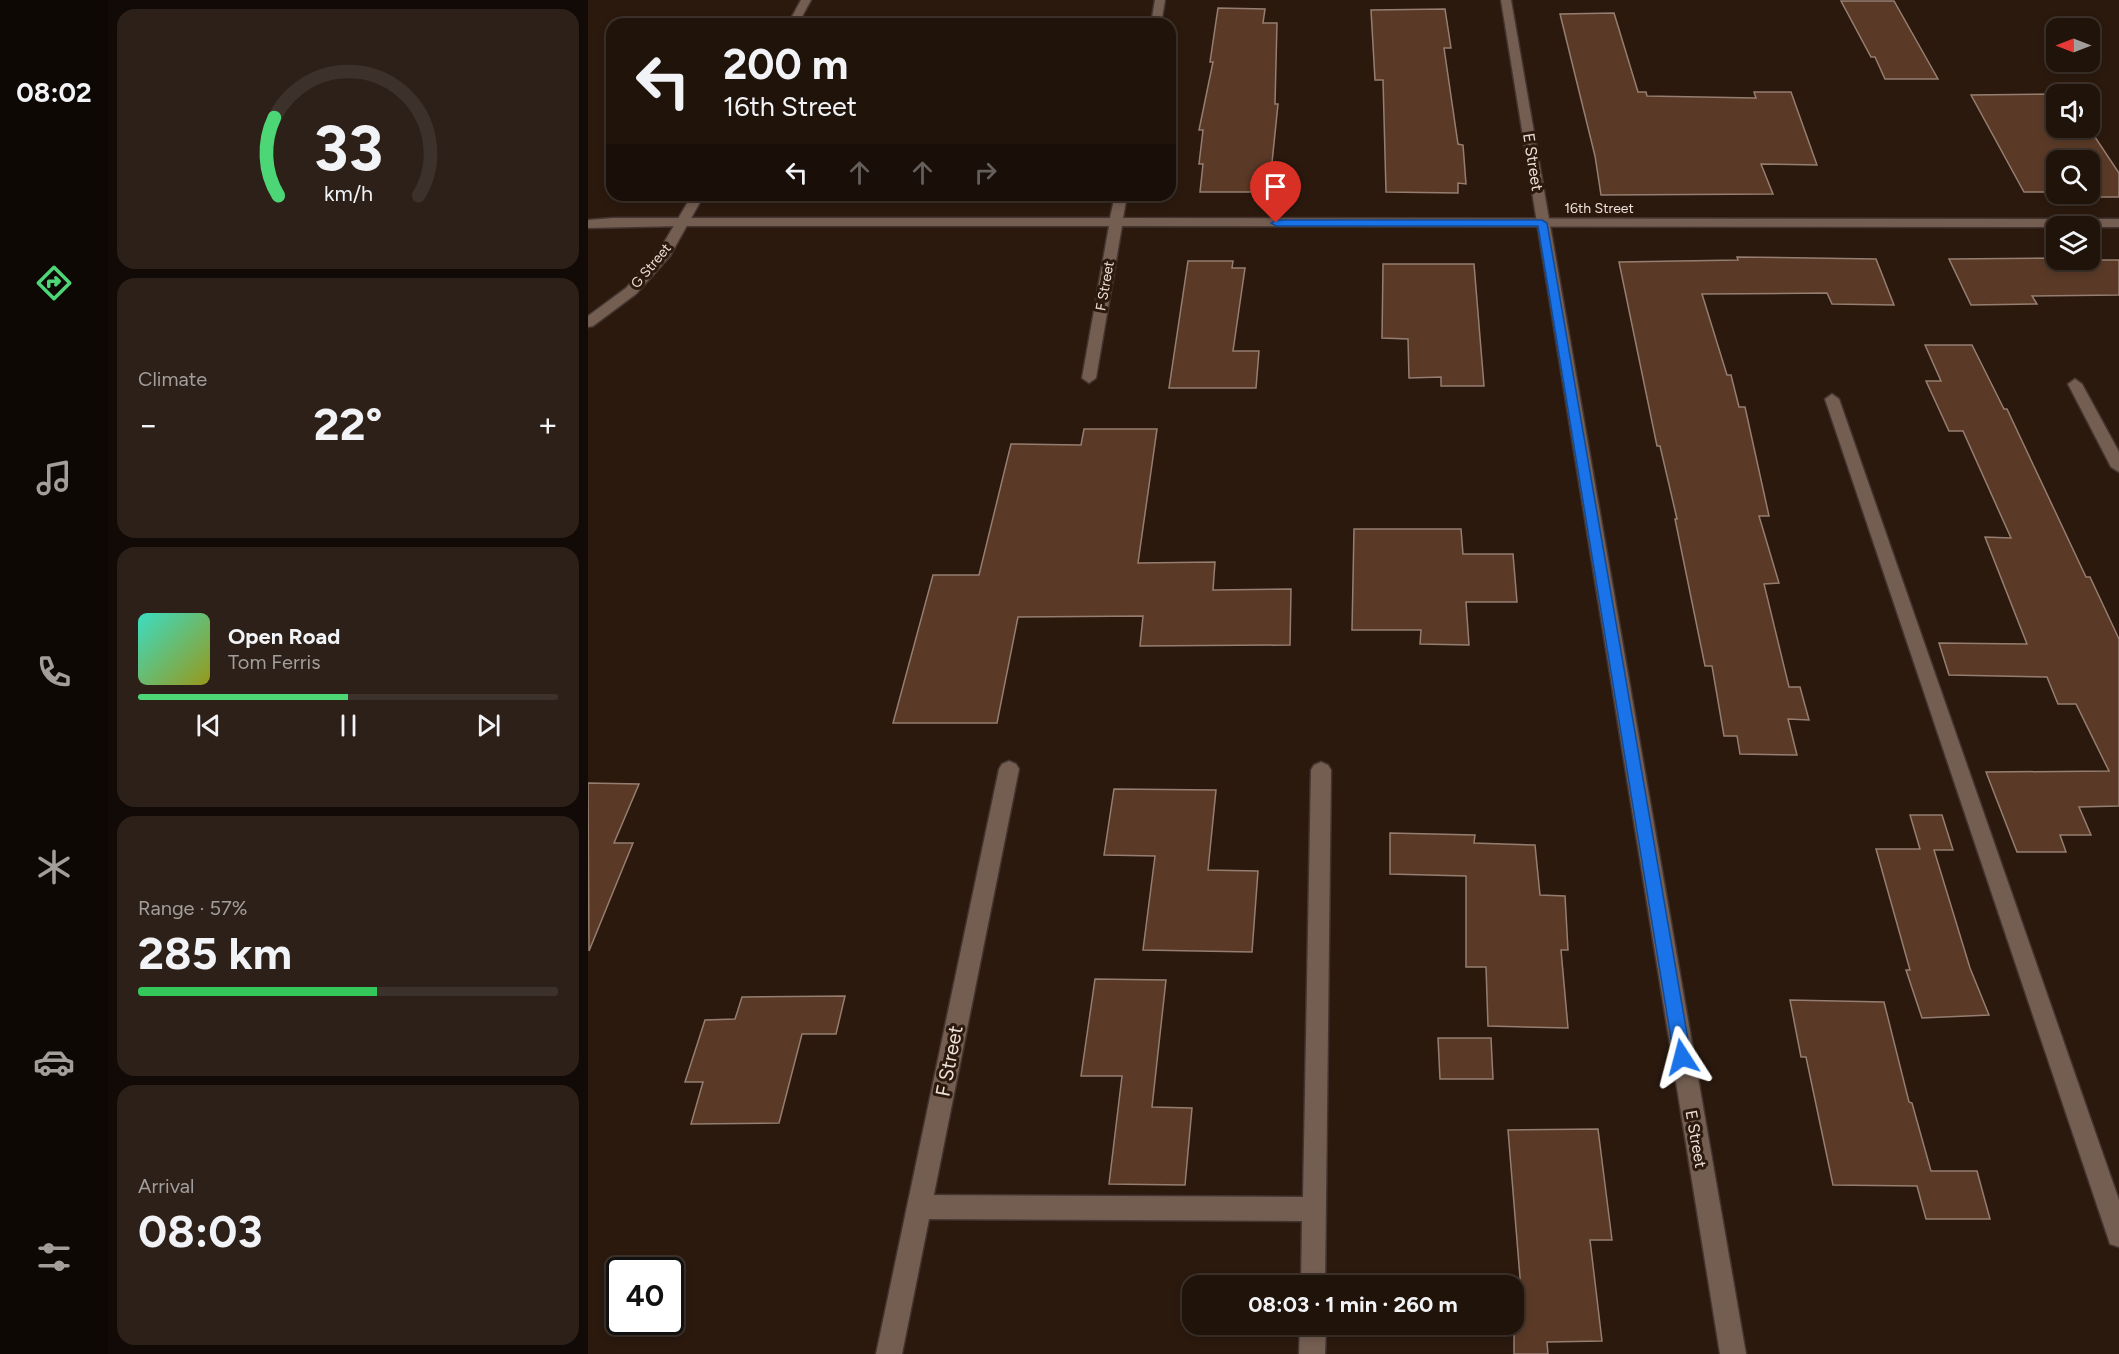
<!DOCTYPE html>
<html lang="en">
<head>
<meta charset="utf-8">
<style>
  :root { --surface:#20130a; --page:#2d2018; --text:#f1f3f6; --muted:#a29e9c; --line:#3d322b; --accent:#4dd676 }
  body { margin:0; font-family:Figtree,sans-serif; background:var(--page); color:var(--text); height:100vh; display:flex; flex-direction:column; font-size:22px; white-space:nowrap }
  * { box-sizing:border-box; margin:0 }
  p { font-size:20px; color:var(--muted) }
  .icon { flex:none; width:33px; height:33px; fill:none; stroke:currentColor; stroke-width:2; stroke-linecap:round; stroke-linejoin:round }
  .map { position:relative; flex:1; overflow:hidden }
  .side { display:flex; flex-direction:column; gap:9px; padding:9px; background:#120a06; width:480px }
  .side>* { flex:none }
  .banner { position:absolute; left:18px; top:18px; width:570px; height:183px; border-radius:18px; box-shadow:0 3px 9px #0003,0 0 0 2px var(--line); background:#20130a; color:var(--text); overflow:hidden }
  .needle { width:39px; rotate:270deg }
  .buttons { position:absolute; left:1458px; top:18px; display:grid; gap:12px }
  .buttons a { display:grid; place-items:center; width:54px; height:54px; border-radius:12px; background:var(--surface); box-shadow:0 3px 9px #0003,0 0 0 2px var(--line); font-size:30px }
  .speed { position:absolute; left:18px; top:1257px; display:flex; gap:12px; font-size:30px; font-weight:700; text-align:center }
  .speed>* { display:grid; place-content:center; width:78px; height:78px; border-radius:50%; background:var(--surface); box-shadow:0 3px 9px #0003,0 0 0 2px var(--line); line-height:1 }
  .speed .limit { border:3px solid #111; border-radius:9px; background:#fff; color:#111 }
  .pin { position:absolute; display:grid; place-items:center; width:51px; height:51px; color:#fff; margin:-62px -26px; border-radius:50% 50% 50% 0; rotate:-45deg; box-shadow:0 0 6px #0007 }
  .pin .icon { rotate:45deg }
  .me { position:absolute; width:66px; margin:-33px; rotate:351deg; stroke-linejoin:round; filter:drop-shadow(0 0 4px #0008) }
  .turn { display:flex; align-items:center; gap:21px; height:126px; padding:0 18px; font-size:27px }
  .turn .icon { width:78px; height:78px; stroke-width:2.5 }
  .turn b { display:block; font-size:42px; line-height:51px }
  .lanes { display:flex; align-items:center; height:57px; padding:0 18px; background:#0003; justify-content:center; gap:30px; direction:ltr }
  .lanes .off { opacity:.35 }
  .big { font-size:45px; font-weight:700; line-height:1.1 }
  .side .card { flex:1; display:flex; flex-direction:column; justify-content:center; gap:9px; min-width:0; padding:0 21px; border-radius:18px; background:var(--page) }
  .side .dial { align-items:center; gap:0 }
  .dial svg { height:156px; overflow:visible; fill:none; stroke:var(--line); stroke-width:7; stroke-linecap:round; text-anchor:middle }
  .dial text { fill:var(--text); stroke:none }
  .song { display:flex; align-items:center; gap:18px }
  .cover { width:72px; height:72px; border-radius:9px; background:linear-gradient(135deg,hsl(170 70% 55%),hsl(60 70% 35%)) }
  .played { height:6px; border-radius:3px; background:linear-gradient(90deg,var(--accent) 50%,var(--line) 50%) }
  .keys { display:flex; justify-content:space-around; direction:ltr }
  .heat { display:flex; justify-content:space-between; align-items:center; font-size:33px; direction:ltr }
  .charge { height:9px; border-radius:4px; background:linear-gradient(90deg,#34c759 57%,var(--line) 0) }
  .trip { position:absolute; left:594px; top:1275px; width:342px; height:60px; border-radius:18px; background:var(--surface); box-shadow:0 3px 9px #0003,0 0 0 2px var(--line); font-weight:700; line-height:60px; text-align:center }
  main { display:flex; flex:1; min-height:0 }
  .tab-bar { display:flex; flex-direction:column; width:108px; justify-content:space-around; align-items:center; background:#0d0804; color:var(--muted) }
  .tab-bar .icon { width:42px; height:42px }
  .tab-bar .active { color:var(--accent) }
  .tab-bar b { font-size:27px; color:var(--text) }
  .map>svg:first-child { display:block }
</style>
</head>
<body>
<main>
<nav class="tab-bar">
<b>08:02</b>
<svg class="icon active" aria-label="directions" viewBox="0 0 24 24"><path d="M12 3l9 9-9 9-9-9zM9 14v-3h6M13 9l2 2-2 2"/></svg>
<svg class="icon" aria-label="music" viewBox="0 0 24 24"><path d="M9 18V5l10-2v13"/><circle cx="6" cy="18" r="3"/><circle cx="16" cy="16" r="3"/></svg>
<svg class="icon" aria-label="phone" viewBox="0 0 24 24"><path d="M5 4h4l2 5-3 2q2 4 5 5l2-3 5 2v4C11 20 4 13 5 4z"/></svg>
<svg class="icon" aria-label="climate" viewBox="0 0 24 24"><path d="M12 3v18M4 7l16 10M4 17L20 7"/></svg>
<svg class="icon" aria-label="car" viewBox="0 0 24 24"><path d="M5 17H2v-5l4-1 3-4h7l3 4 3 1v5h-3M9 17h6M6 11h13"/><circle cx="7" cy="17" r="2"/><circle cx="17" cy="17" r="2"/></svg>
<svg class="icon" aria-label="filters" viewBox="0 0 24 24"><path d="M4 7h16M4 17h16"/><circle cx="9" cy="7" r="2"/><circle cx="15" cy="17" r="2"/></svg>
</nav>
<section class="side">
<div class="card dial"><svg viewBox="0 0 100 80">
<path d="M14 69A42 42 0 1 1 86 69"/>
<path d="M14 69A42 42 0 0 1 12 29" stroke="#4dd676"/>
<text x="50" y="56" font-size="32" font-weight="700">33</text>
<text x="50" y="72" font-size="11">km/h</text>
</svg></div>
<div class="card"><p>Climate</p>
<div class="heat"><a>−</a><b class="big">22°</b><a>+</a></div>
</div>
<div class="card">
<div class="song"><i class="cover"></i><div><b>Open Road</b><p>Tom Ferris</p></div></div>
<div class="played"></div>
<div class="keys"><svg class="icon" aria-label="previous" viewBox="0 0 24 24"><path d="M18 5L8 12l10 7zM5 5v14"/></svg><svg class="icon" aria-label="pause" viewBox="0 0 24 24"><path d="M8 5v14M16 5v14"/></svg><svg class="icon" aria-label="next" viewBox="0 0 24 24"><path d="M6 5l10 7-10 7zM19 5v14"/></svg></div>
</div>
<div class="card"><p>Range · 57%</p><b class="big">285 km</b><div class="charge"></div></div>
<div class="card"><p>Arrival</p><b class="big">08:03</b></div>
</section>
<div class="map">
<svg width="1531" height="1354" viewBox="0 0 1531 1354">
  <rect width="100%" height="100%" fill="#2b190e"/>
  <!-- building -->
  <g fill="#5a3a27" stroke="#957e70" stroke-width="1.5">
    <path d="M1253 1H1306L1350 79H1297L1287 57H1283Z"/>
    <path d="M630 8 677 9 675 23H689L687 104H690L681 192H612L615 164H611L615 130H611L625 62H622Z"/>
    <path d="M857 9 863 48H856L870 144 875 145 878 184 870 183V193L798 192 795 80H787L783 10Z"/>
    <path d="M1026 13 1050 92H1058L1059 96 1168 98 1166 92H1203L1229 165 1173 164 1185 194 1013 195 1007 156 972 14Z"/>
    <path d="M1468 94V128H1501L1531 173V197H1475L1473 194H1502V160H1468V192H1436L1383 95Z"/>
    <path d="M1149 257 1288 259 1306 305 1244 304 1239 293 1114 294 1139 375H1143L1151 407H1157L1181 516H1171L1191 583 1176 584 1201 687H1212L1221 720 1200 719 1209 755 1152 754 1149 736H1136L1124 666H1117L1087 519H1089L1072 446H1069L1031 262 1150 260Z"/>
    <path d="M1468 258V260H1531V295L1444 296 1449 304 1383 305 1361 259Z"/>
    <path d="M600 261H645L644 268H657L645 351H671L668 388H581Z"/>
    <path d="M795 264H886L896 386H853V377L821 378 820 339 794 338Z"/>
    <path d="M1337 345H1384L1416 409H1419L1498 577H1502L1531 639V806L1491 807 1503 835H1472L1478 852H1429L1398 772 1521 771 1488 704H1470L1459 677 1361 675 1351 643 1439 644 1397 537 1423 538 1375 431H1361L1338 381H1353Z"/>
    <path d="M496 429H569L550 563 627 562 625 590 703 589 702 645 552 646 555 616 430 617 409 723H305L345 575H391L423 444 493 445Z"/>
    <path d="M766 529H873L875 554H925L929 602H878L881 645 832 644 833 630H764Z"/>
    <path d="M0 783 51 784 26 843H45L1 951Z"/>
    <path d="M526 789 628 790 620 870 670 871 664 952 555 950 567 856 516 855Z"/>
    <path d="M1322 815H1354L1365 850H1346L1382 968 1401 1015 1334 1018 1318 970H1322L1288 849H1332Z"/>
    <path d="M802 833 887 835 886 843 947 845 952 895 977 896 980 950H973L980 1028 900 1026 898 967H878V876L802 874Z"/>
    <path d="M507 979 578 980 564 1107 604 1108 597 1185 521 1184 534 1076H493Z"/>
    <path d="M257 996 248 1034H214L191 1123 103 1124 115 1082H97L117 1020 147 1019 154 997Z"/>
    <path d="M1202 1000 1296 1002 1321 1102 1324 1103 1343 1171H1389L1402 1219H1338L1329 1186 1245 1185 1218 1057H1213Z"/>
    <path d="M850 1038H903L905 1079H852Z"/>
    <path d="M1010 1129 1024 1240H1002L1014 1341 959 1342 960 1354H926V1302H934L920 1130Z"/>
  </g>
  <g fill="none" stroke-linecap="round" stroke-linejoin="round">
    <!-- service casing -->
    <g stroke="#433430" stroke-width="3">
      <g id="service">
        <path d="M25 218H95L102 222 95 226 0 228V220Z"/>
        <path d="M1244 394 1251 399 1531 1200V1247L1522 1244 1519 1235 1237 399Z"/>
        <path d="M733 762 740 765 743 770 737 1286H713L714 1221 331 1219 323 1215 319 1207 323 1199 331 1195 715 1197 723 770 726 765Z"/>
        <path d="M712 1324H738L737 1354H711Z"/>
      </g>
    </g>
    <!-- minor casing -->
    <g stroke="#433430" stroke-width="3">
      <g id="minor">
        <path d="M567 0H577L573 24H563Z"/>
        <path d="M527 195H539L535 218 1531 219V227L534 226 508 378 501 383 494 378 521 226H95L88 222 95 218H522Z"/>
        <path d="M1487 379 1494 384 1531 452V472L1523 467 1480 384Z"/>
        <path d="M421 761 428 764 431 769 314 1354H288L411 769 414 764Z"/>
      </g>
    </g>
    <!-- tertiary casing -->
    <g stroke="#433430" stroke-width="3">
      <g id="tertiary">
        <path d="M213 0H223L210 24H200Z"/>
        <path d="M913 0H923L1158 1354H1132Z"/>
        <path d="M104 195H116L82 256 48 294 5 326 0 327V316L38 288 71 251Z"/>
      </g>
    </g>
    <!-- service -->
    <use href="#service" fill="#745e51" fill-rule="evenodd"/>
    <!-- minor -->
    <use href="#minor" fill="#745e51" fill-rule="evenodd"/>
    <!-- tertiary -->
    <use href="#tertiary" fill="#745e51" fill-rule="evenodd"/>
  </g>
  <!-- route -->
  <path fill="#1a73e8" stroke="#114b97" stroke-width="1.5" d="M954 220 959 223 1103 1057 1100 1062 1094 1065 1088 1062 1086 1057 950 226H688L683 223 688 220Z"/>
  <g text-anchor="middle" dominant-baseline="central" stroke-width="6" stroke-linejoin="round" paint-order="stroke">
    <!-- far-street labels -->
    <g font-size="14" fill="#ede0d8" stroke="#2b190e">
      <text x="1011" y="208">16th Street</text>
      <text transform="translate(63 266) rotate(-50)">G Street</text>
      <text transform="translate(517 286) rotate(-80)">F Street</text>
    </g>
    <!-- street labels -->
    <g font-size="16" fill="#ede0d8" stroke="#2b190e">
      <text transform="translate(945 162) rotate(81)">E Street</text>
      <text transform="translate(1108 1139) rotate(80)">E Street</text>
    </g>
    <!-- near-street labels -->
    <g font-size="20" fill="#ede0d8" stroke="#2b190e">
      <text transform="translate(361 1061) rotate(-79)">F Street</text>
    </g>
  </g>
</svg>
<div class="buttons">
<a><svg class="needle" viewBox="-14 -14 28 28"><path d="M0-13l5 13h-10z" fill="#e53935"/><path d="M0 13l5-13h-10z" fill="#a29e9c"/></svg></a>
<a><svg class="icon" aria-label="sound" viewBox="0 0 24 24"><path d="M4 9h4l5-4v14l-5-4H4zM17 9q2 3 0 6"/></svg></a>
<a><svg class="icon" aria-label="search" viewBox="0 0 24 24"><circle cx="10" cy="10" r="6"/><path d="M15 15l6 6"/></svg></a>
<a><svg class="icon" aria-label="layers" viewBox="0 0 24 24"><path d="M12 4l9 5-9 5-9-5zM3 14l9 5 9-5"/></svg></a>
</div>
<div class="speed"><div class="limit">40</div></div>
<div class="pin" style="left:688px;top:223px;background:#d93025"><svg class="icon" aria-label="arrive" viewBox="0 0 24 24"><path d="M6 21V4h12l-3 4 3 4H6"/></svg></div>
<svg class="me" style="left:1094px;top:1057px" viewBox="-20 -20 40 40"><path d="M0-17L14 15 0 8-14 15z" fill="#1a73e8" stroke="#fff" stroke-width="4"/></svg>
<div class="trip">08:03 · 1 min · 260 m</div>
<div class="banner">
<div class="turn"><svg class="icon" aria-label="left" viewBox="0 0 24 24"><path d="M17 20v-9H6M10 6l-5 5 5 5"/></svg><div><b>200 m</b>16th Street</div></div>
<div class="lanes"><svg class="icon" aria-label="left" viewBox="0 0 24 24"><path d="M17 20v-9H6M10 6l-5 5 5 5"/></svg><svg class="icon off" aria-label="ahead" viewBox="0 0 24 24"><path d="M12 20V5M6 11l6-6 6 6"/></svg><svg class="icon off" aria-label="ahead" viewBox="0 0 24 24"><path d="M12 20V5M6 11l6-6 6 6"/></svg><svg class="icon off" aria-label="right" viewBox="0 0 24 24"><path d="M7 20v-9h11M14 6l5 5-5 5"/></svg></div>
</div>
</div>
</main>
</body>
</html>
